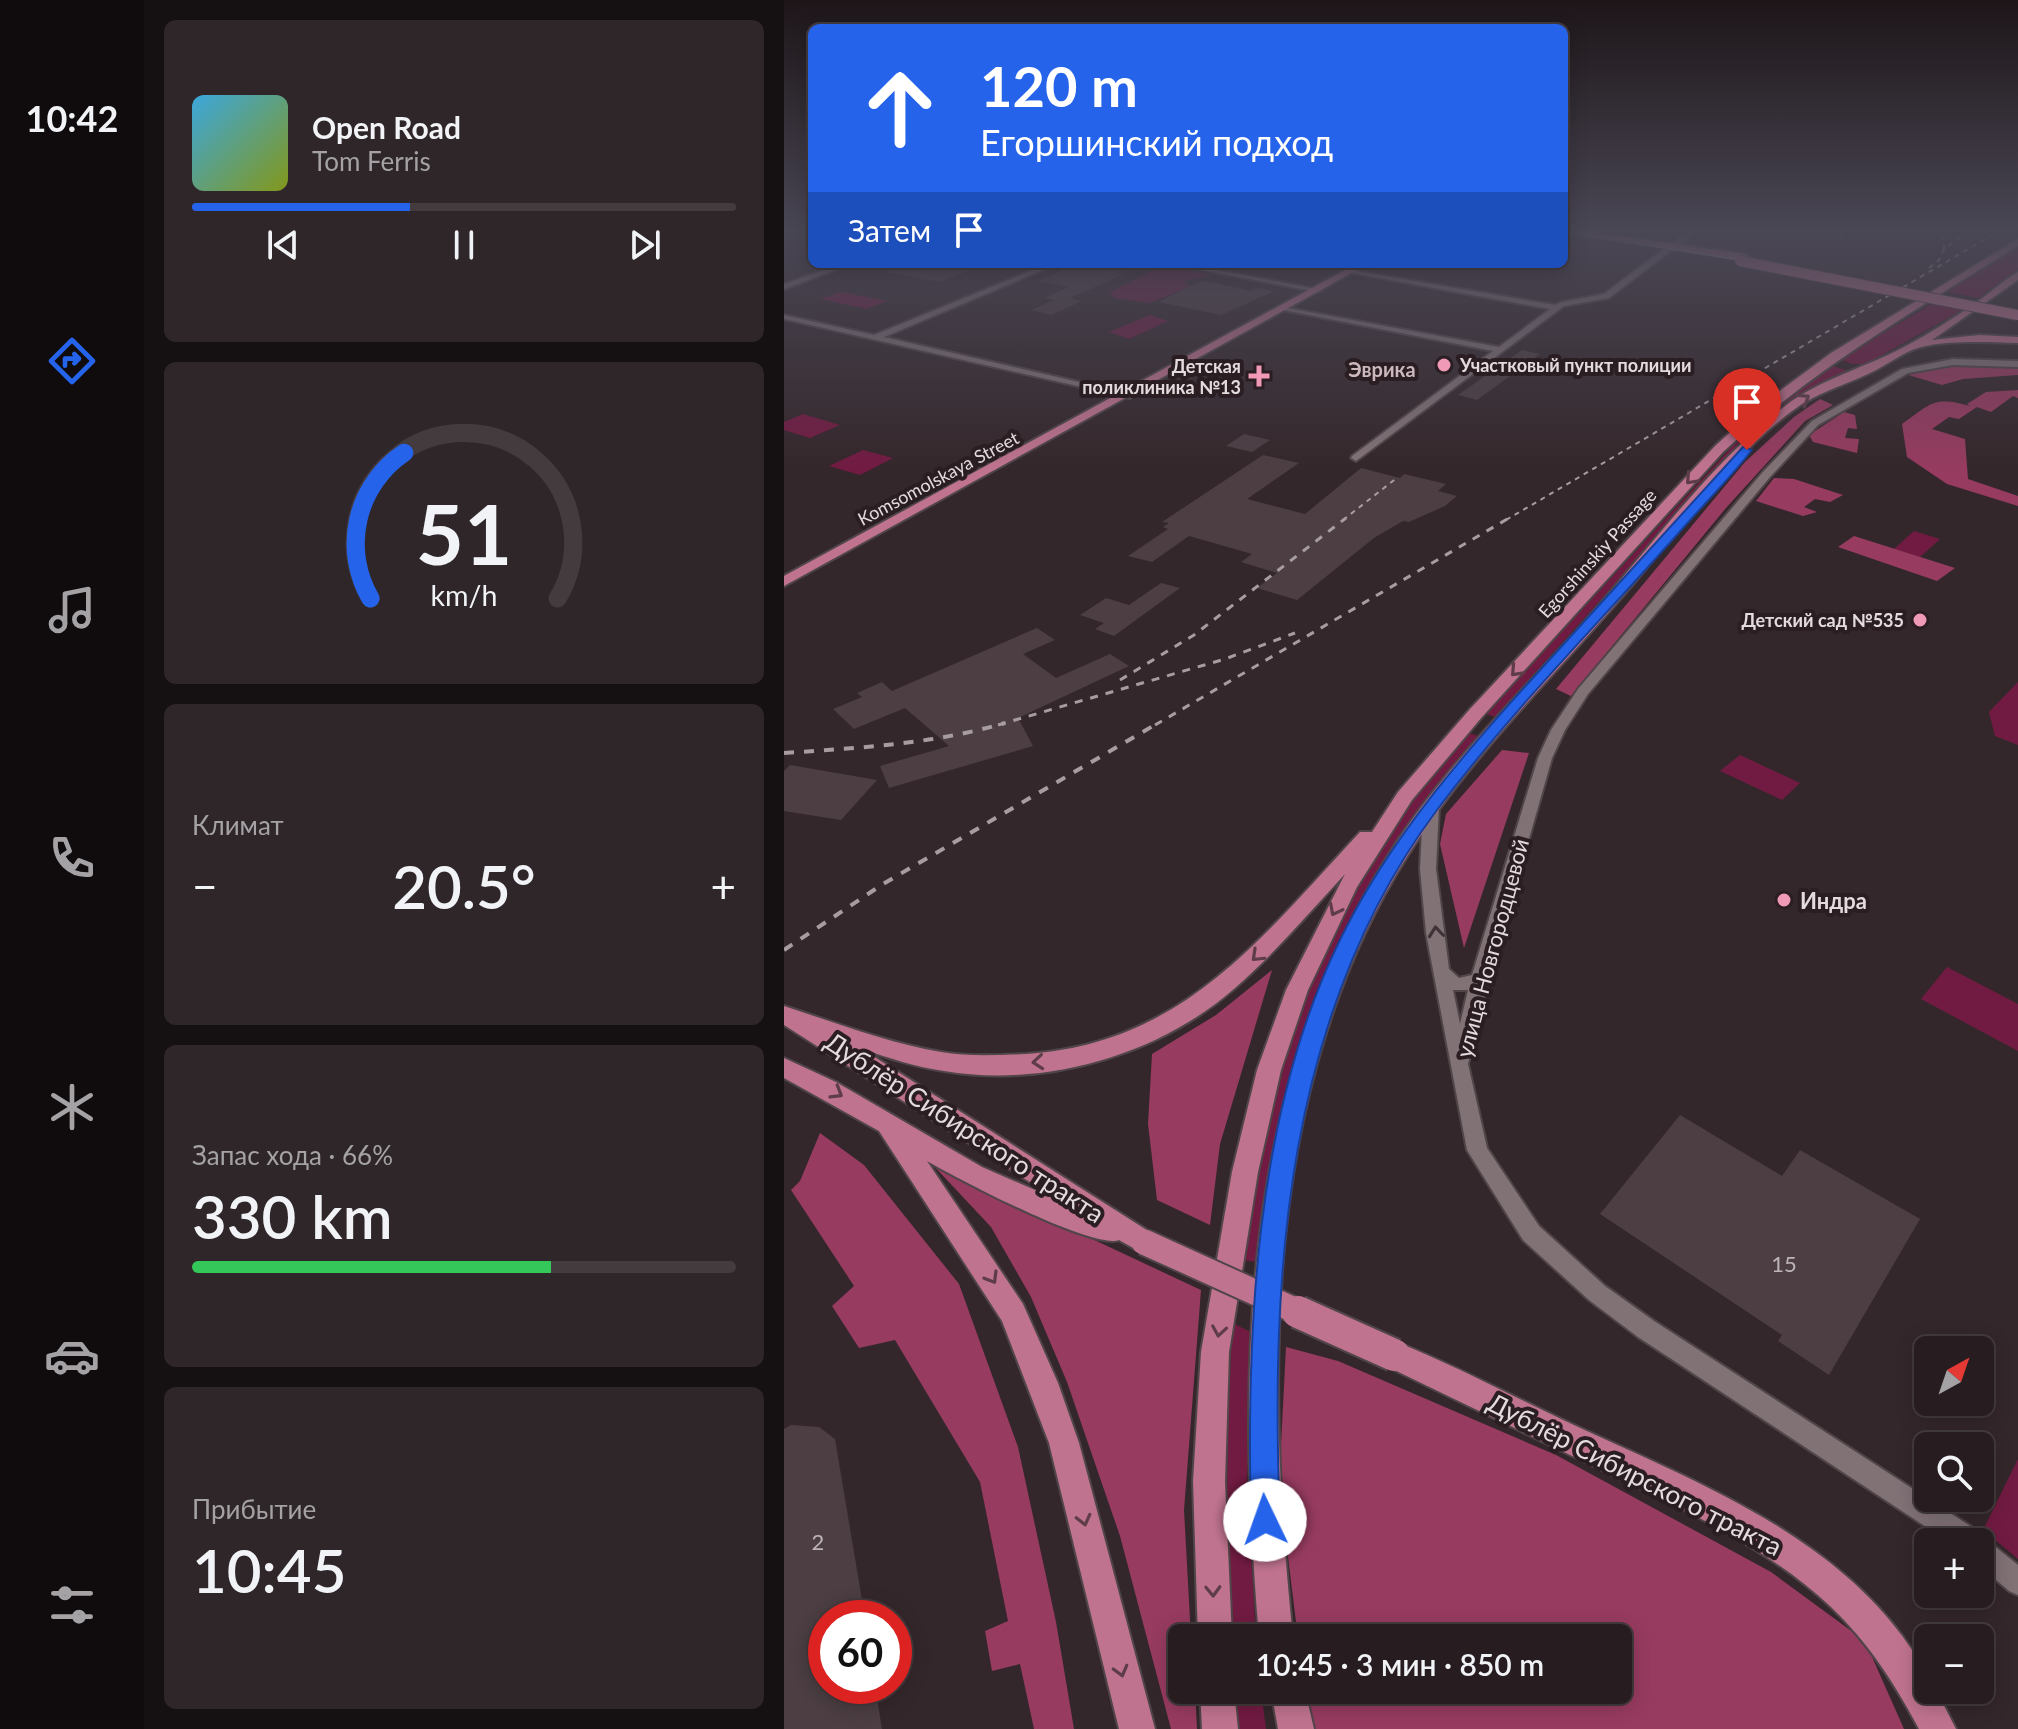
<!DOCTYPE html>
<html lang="ru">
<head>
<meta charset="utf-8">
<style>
  :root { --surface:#271d20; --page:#2f2629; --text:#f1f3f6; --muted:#a4a2a5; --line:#433b3e; --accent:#2563eb }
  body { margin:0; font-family:Lato,sans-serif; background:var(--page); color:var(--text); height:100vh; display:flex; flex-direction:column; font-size:30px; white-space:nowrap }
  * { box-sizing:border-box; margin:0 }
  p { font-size:26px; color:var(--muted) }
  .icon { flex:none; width:44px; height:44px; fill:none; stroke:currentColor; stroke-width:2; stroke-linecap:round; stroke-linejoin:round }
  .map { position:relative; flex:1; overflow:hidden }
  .panel { display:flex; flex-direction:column; gap:20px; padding:20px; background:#151012; width:640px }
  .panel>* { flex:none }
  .hud { position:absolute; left:24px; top:24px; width:760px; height:244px; border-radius:12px; box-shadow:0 4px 20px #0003,0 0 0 2px var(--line); background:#2563eb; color:#fff; overflow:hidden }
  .needle { width:52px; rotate:40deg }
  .fabs { position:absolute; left:1130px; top:1336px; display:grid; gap:16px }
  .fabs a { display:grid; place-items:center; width:80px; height:80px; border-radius:12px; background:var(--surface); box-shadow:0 4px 20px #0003,0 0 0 2px var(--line); font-size:40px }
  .speed { position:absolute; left:24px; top:1600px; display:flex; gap:16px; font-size:40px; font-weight:700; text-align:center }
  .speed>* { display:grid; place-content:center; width:104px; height:104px; border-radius:50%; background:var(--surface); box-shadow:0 4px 20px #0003,0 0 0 2px var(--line); line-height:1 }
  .speed .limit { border:12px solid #d22; background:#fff; color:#111 }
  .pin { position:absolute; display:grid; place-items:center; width:68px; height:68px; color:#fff; margin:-82px -34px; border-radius:50% 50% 50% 0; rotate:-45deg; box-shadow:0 0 8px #0007 }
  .pin .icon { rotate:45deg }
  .me { position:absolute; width:88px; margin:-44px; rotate:357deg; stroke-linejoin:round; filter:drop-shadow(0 0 6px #0008) }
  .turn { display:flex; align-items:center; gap:28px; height:168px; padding:0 40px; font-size:36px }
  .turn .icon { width:104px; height:104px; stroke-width:2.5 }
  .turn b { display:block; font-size:56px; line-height:68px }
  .then { display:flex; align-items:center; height:76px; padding:0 40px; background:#0003; gap:16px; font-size:30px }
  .big { font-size:60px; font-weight:600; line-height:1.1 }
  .panel .card { flex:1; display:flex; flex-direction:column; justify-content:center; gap:12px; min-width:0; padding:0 28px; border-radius:12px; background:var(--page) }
  .panel .dial { align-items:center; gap:0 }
  .dial svg { height:208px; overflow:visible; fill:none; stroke:var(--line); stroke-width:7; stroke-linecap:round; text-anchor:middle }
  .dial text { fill:var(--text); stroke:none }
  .song { display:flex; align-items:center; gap:24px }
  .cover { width:96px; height:96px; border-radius:12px; background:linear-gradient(135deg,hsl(200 70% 55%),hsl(70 70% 35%)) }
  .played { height:8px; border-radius:4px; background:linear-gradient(90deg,var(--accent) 40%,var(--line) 40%) }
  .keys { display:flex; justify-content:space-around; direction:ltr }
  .heat { display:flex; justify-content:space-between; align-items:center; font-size:44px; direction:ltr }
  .charge { height:12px; border-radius:6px; background:linear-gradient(90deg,#34c759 66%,var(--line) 0) }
  .trip { position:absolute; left:384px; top:1624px; width:464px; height:80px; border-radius:12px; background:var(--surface); box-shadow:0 4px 20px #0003,0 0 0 2px var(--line); font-weight:600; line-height:80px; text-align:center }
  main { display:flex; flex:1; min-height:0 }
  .tabs { display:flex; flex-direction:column; width:144px; justify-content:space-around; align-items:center; background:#100c0d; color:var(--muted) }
  .tabs .icon { width:56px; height:56px }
  .tabs .on { color:var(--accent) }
  .tabs b { font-size:36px; color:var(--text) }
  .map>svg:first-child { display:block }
</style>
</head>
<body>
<main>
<nav class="tabs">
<b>10:42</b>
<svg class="icon on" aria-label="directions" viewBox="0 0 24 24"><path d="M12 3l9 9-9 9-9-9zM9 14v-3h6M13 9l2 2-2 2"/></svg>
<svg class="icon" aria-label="music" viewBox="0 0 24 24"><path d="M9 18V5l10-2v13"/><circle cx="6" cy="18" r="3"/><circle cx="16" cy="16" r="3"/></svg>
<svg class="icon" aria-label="phone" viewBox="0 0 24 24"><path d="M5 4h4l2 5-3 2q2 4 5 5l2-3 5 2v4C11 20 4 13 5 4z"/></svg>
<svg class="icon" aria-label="climate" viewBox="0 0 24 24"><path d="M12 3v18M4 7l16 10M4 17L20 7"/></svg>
<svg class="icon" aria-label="car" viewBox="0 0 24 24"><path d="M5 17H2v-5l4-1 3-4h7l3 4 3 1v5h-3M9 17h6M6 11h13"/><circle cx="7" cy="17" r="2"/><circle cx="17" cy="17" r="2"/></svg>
<svg class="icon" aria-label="filters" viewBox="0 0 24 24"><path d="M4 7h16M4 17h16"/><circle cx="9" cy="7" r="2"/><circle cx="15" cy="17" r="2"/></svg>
</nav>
<section class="panel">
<div class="card">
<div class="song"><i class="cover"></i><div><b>Open Road</b><p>Tom Ferris</p></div></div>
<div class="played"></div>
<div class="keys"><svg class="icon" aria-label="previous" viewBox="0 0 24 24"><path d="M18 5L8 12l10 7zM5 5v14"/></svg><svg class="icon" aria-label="pause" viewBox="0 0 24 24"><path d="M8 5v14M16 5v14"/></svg><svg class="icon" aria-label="next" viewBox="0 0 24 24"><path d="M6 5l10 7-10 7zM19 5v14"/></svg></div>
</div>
<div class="card dial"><svg viewBox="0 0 100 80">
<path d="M14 69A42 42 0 1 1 86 69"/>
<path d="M14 69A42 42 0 0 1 27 13" stroke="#2563eb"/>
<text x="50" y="56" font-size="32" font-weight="700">51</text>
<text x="50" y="72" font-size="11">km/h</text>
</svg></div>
<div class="card"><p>Климат</p>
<div class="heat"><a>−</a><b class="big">20.5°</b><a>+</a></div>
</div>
<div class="card"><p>Запас хода · 66%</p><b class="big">330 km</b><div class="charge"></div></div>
<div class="card"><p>Прибытие</p><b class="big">10:45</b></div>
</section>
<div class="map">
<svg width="1234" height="1729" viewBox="0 0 1234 1729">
  <rect width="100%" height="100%" fill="#34272b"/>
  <!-- green -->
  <g fill="#721b42">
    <path d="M1234 248V269L1194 298 1163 292Z"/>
    <path d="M378 266 430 275 403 280 400 283 407 286 366 303 330 298 326 292Z"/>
    <path d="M57 292 103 301 83 309 36 299Z"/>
    <path d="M1151 302 1182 308 1082 364H1068L1058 360 1059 357Z"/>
    <path d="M366 315 384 321 345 339 325 332Z"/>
    <path d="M1045 365 1066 371 1023 390 961 440 711 717 702 714 956 438Z"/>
    <path d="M19 414 56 425 26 438 0 430V422Z"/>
    <path d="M79 450 109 458 76 475 45 466Z"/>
    <path d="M1130 531 1156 539 1136 557 1110 549Z"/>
    <path d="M1234 682V745L1211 736 1205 712Z"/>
    <path d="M685 733 694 736C588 855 519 990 490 1147 483 1185 478 1224 473 1262L459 1260C471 1178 484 1095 511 1016 548 911 611 815 685 733Z"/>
    <path d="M956 755 1016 783 998 800 936 771Z"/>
    <path d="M1163 967 1234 1004V1051L1137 999Z"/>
    <path d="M448 1323 467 1332 463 1486 472 1638H448C439 1533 444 1428 448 1323Z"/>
    <path d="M1234 1459V1559L1199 1530Z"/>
    <path d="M452 1690H477L482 1729H455Z"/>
  </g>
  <!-- forest -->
  <g fill="#973b60">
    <path d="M1194 366 1234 368V375L1179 379 1158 385 1121 374 1152 367Z"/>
    <path d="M1234 390V398L1229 396 1207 412 1193 407 1175 419 1165 417 1148 429 1181 439 1184 479 1234 496V506L1163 484 1123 457 1118 424C1148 403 1149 396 1186 406L1183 404 1202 392Z"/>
    <path d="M1036 399 1049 405 1021 421 942 508 787 696 772 689 961 462 1010 417Z"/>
    <path d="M1060 412 1071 415 1073 429 1064 428 1061 438 1075 439 1073 453 1029 442 1025 435Z"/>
    <path d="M990 478 1010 479 1059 495 1046 502 1031 499 1020 507 1033 512 1019 516 972 501Z"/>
    <path d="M1070 536 1171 568 1153 581 1054 547Z"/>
    <path d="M718 750 745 753 680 948 656 844 662 814Z"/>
    <path d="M488 970 436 1144 426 1225 373 1200 364 1124 368 1054 432 1015Z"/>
    <path d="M36 1133 80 1165 175 1284 234 1447 272 1622 290 1729H250L236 1664 208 1671 201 1631 224 1621 196 1482 111 1340 75 1348 48 1306 70 1286 7 1190 16 1181Z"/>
    <path d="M148 1164 417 1290 400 1510 407 1638H398V1690H411L413 1729H387L336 1536 283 1382 247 1297 207 1227Z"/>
    <path d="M502 1347 554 1361 772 1455 987 1572 1081 1641 1120 1729H526L520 1690H834V1638H514L495 1484Z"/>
  </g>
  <!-- building -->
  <g fill="#4c3e43">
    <path d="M121 264H170L191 268 156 282 101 272Z"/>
    <path d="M293 264H354L334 273 340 274 286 298 298 301 267 315 247 310 270 300 260 298 285 287 254 281Z"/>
    <path d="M418 280 466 291 473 288 490 291 437 315 375 302Z"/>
    <path d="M738 350 756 354 693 400 674 395Z"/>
    <path d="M460 434 486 440 468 452 442 446Z"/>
    <path d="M479 455 515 463 463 499 521 514 577 468 616 478 620 474 662 484 654 491 673 496 661 506 625 522 619 521 590 538 513 600 473 588 493 573 457 562 468 554 405 536 368 562 344 556 384 529 379 527 385 523 378 522Z"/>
    <path d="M377 583 396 588 330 636 311 629 320 623 296 615 322 598 345 605Z"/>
    <path d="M253 628 271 640 239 654 272 678 326 654 345 666 234 718 249 746 105 788 96 766 165 746 121 708 70 729 49 709 78 697 73 693 98 682 108 691Z"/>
    <path d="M6 765 93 780 57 820 0 811V771Z"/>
    <path d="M896 1115 998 1176 1016 1150 1136 1219 1045 1375 994 1341 998 1335 816 1214Z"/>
    <path d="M7 1425 35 1427 51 1439 81 1618H42V1686H91L98 1729H0V1429Z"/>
  </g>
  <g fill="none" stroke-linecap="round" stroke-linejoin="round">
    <!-- minor casing -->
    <g stroke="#504548" stroke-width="4">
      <g id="minor">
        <path d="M907 228H915L893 248H887V244Z"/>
        <path d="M881 248 888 250 825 298 780 306 572 461 567 458 568 456 709 351 494 309 498 307 715 347 766 309 562 272 566 270 771 305 778 302 820 294Z"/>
        <path d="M57 264H68L0 289V284Z"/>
        <path d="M263 264H273L100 337 343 393 348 396 346 398 0 319V315L90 335Z"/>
        <path d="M385 264H401L538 290 534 292Z"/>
        <path d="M1169 359 1234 361V367L1169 365 1124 373 1034 425 986 477 804 694 781 730 768 758 705 979 684 1064 703 1148 755 1226 821 1286 870 1321 1197 1533 1199 1537 1234 1565V1595L1225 1591 1196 1566V1542H1165L854 1337 805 1300 739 1240 683 1150 642 933 636 869 639 807 647 802 655 807 652 869 665 969 675 978 688 975 754 758 767 730 794 689 978 473 1028 421 1118 369ZM669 990H684L676 1024Z"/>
      </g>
    </g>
    <!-- major casing -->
    <g stroke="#504548" stroke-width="4">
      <g id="major">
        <path d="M780 228 961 254 966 257 961 260 780 232Z"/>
        <path d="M1234 239V246C1131 310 1030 369 939 452L698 717 628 800 573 887 524 990 497 1070 474 1172 445 1352 441 1481 448 1638H414L409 1481 417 1352 448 1172 473 1070 502 990 561 874C525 913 491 953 451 988 375 1055 261 1088 160 1071 132 1067 105 1058 78 1049L369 1234 373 1242 369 1250 360 1254 335 1240C309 1250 172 1178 143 1161L239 1304 274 1383 295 1443 371 1729H335L265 1443 218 1321 95 1131 0 1078V1058L52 1082 198 1167 274 1200 0 1025V1006C52 1023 104 1043 157 1052 185 1057 214 1055 242 1054 399 1044 477 938 576 832H588L614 792 686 709 931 446 974 407 1047 353Z"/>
        <path d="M572 264H584L0 586V576Z"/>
        <path d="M1234 272V280L1148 340 1195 335 1234 337V343C1205 342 1164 340 1137 347 1120 351 1102 366 1086 373 1063 384 1039 391 1018 404 958 444 901 522 855 577 778 669 688 753 624 855 477 1087 482 1375 509 1638H475C453 1371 456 1088 605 854 659 768 733 697 800 622 865 550 923 466 1001 406 1036 379 1083 367 1122 346 1146 333 1170 318 1193 302 1207 292 1220 280 1234 272Z"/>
        <path d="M610 1341C666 1363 720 1392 775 1418 895 1475 1037 1526 1119 1637 1131 1655 1144 1668 1144 1690H1152L1172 1729H1135C1111 1684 1084 1642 1047 1607 983 1547 901 1510 824 1473 749 1437 674 1401 600 1365L596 1355 600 1345Z"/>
        <path d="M416 1690H450L454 1729H418Z"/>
        <path d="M487 1690H521L530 1729H494Z"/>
      </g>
    </g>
    <!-- minor -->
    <use href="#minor" fill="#817276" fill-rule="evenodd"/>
    <!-- major -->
    <use href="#major" fill="#c0738f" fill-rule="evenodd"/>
    <!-- tram -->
    <path stroke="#a79da0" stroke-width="2" d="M780 232 1001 267 1234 313"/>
    <!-- rail-far2 -->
    <g stroke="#a79da0" stroke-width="2" stroke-dasharray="5 5" stroke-linecap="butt">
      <path d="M1151 228 1160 239V249"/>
      <path d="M1056 238 1064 228"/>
      <path d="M1145 268 1155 260 1160 249 1189 228"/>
      <path d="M559 520 614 477"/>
      <path d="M722 520 1220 228"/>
    </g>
    <!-- rail-far1 -->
    <g stroke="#a79da0" stroke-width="3" stroke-dasharray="8 8" stroke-linecap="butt">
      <path d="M336 680 410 635 562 518"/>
      <path d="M214 725 441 659 511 633"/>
      <path d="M371 725 725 518"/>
    </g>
    <!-- rail -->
    <g stroke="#a79da0" stroke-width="4" stroke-dasharray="10 10" stroke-linecap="butt">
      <path d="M0 753C75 748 149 744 221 723"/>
      <path d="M0 950 99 884 374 723"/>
    </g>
    <!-- major-bridge-far2 casing -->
    <g stroke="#504548" stroke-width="12" stroke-linecap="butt">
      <path id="major-bridge-far2" d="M956 261 1234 315"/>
    </g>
    <!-- major-bridge-far1 casing -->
    <g stroke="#504548" stroke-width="29" stroke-linecap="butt">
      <path id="major-bridge-far1" d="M360 1242 519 1314"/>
    </g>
    <!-- major-bridge casing -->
    <g stroke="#504548" stroke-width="36" stroke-linecap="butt">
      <path id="major-bridge" d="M514 1312 610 1355"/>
    </g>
    <!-- major-bridge-far2 -->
    <use href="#major-bridge-far2" stroke="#c0738f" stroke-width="10"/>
    <!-- major-bridge-far1 -->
    <use href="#major-bridge-far1" stroke="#c0738f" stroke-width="25"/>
    <!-- major-bridge -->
    <use href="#major-bridge" stroke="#c0738f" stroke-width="32"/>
  </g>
  <!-- one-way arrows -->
  <defs><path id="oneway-chevron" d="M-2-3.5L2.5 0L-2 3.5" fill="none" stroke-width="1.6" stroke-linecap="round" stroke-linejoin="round" transform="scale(2)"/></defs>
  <g stroke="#5e3c48">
    <use href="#oneway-chevron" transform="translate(1020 399) rotate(-32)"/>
    <use href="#oneway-chevron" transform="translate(907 479) rotate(132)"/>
    <use href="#oneway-chevron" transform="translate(732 671) rotate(133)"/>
    <use href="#oneway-chevron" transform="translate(551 910) rotate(117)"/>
    <use href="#oneway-chevron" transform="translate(473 956) rotate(136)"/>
    <use href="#oneway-chevron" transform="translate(254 1062) rotate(175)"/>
    <use href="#oneway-chevron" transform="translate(53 1093) rotate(31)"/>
    <use href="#oneway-chevron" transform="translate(208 1278) rotate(59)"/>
    <use href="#oneway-chevron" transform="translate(435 1331) rotate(99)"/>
    <use href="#oneway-chevron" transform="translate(300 1520) rotate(76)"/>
    <use href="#oneway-chevron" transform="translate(429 1591) rotate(88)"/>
    <use href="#oneway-chevron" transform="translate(337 1671) rotate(75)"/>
  </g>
  <use stroke="#403337" href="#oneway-chevron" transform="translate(652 932) rotate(-96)"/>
  <!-- sky -->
  <linearGradient id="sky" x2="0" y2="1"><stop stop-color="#1d1518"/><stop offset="0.49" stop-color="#4a4755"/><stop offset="1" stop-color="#4a4755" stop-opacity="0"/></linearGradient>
  <rect width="1234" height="470" fill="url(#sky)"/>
  <!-- route -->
  <path fill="#2563eb" stroke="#184099" stroke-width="2" d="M959 447 968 450C947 477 922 502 899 528 817 621 728 710 653 810 501 1013 486 1275 496 1520L492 1530 481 1534 471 1530 467 1520C462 1332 471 1116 554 944 606 835 687 746 767 658 831 588 895 518 959 447Z"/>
  <!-- markers -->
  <g fill="#f09ab7" stroke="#2a1e22" stroke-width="3">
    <circle cx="660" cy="365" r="8"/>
    <path d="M471 364h8v8h8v8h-8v8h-8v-8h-8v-8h8z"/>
    <circle cx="1136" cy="620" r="8"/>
    <circle cx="1000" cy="900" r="8"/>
  </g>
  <g text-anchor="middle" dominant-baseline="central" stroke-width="8" stroke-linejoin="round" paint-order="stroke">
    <!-- far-poi labels -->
    <g font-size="18" font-weight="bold" fill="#e3dbdd" stroke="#2a1e22" text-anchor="end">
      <text x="676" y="365" text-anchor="start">Участковый пункт полиции</text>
      <text x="457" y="366">Детская<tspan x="457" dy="21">поликлиника №13</tspan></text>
      <text x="1120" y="620">Детский сад №535</text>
    </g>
    <!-- far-street labels -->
    <g font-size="18" fill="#e3dbdd" stroke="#2a1e22">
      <text transform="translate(154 478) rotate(-28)">Komsomolskaya Street</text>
      <text transform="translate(813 553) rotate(-48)">Egorshinskiy Passage</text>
    </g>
    <!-- far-neighbourhood labels -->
    <g font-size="20" font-weight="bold" fill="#cbb9be" stroke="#2a1e22">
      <text x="598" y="369">Эврика</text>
    </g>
    <!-- poi labels -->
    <g font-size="22" font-weight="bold" fill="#e3dbdd" stroke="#2a1e22" text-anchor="start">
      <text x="1016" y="900">Индра</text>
    </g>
    <!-- street labels -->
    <g font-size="22" fill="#e3dbdd" stroke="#2a1e22">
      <text transform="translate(708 948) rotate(-75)">улица Новгородцевой</text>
    </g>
    <!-- near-number labels -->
    <g font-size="22" fill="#bdb4b6">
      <text x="1000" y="1263">15</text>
      <text x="34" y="1541">2</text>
    </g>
    <!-- near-street labels -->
    <g font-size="26" fill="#e3dbdd" stroke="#2a1e22">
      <text transform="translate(181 1127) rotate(33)">Дублёр Сибирского тракта</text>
      <text transform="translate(851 1474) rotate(27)">Дублёр Сибирского тракта</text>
    </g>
  </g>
</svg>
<div class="fabs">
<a><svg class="needle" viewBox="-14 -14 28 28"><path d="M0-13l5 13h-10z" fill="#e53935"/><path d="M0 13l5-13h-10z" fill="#a4a2a5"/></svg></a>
<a><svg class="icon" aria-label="search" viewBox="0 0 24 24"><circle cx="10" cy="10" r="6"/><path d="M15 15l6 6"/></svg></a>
<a>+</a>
<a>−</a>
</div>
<div class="speed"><div class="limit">60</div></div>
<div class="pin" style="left:963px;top:450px;background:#d93025"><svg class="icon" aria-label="arrive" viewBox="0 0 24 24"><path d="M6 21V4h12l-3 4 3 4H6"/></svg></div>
<svg class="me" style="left:481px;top:1520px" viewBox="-20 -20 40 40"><circle r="19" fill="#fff"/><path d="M0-13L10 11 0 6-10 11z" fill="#2563eb"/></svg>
<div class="trip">10:45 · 3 мин · 850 m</div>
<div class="hud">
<div class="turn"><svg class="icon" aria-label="ahead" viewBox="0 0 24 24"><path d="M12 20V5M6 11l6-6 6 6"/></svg><div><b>120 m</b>Егоршинский подход</div></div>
<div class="then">Затем<svg class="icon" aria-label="arrive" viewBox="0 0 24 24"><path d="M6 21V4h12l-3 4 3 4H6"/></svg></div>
</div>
</div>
</main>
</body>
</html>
